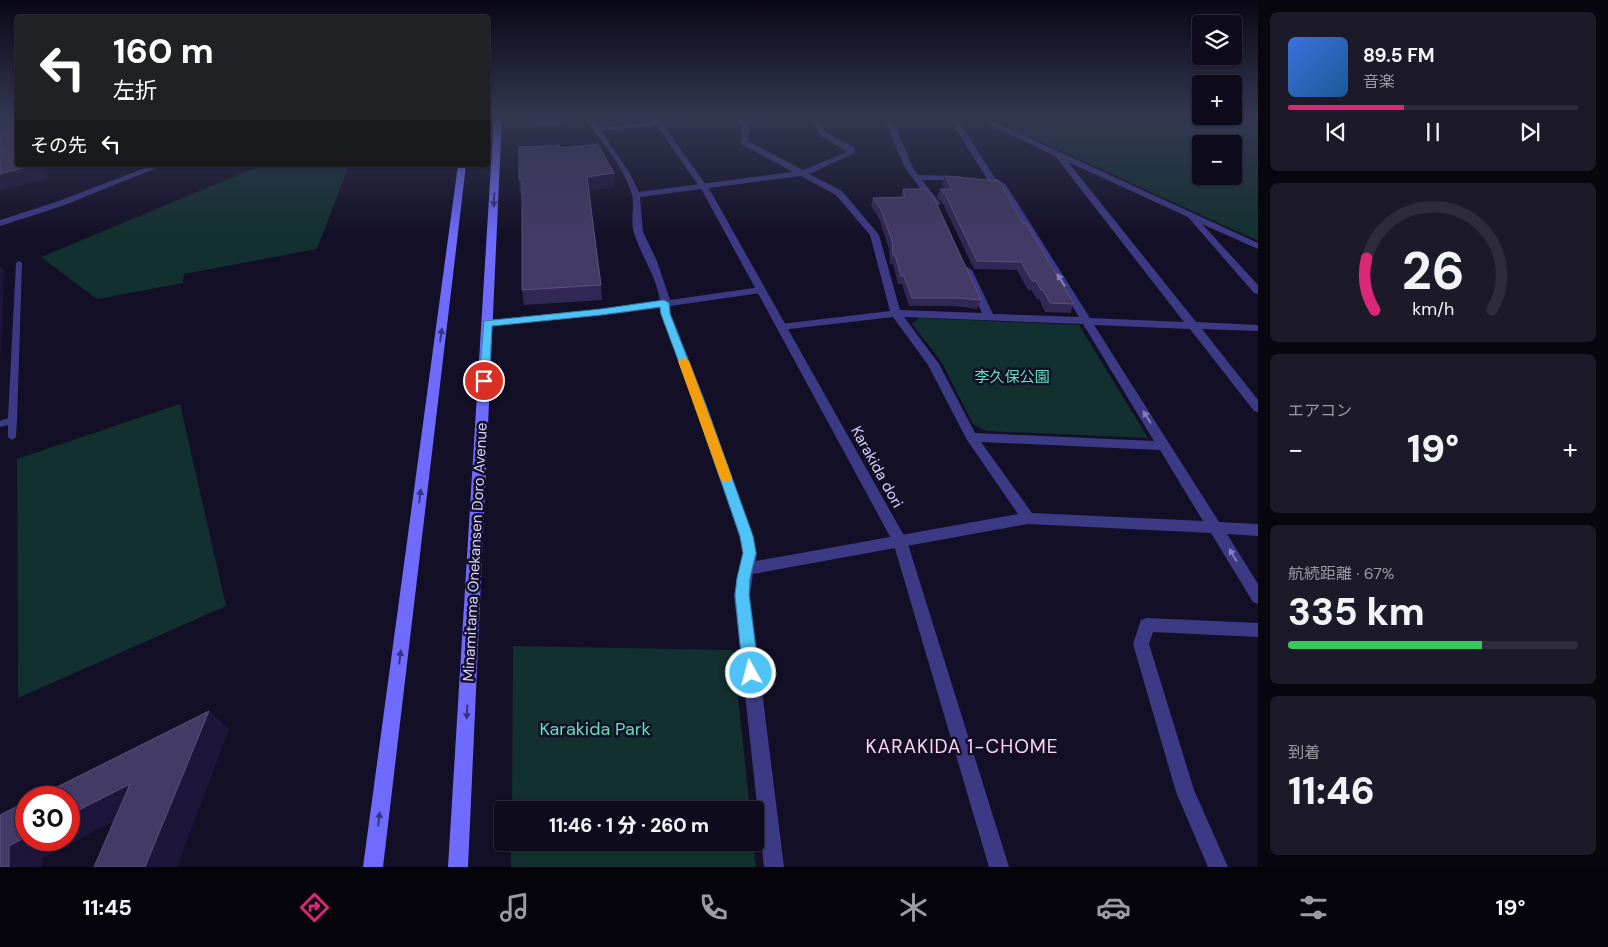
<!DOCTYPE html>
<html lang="ja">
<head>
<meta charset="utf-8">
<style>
  :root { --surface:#0e0b1c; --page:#1c1929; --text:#f1f3f6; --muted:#9b9ba3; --line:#2e2b3b; --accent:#db2777 }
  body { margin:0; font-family:"DM Sans","Noto Sans JP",sans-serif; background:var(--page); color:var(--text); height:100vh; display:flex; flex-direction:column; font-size:19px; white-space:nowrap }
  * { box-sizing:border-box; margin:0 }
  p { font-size:16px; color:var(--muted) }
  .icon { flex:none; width:28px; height:28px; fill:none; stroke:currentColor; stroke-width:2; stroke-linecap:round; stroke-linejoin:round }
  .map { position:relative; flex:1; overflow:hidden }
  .details { display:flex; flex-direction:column; gap:12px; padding:12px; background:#08060f; width:350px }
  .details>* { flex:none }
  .hud { position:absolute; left:15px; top:15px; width:475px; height:152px; border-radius:5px; box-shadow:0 1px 4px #0004,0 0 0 1px var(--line); background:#202124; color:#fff; overflow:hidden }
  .buttons { position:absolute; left:1192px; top:15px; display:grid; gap:10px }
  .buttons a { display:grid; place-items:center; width:50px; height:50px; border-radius:5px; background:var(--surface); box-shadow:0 1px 4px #0004,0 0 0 1px var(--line); font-size:25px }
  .speed { position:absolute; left:15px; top:786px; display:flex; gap:10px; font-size:25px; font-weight:700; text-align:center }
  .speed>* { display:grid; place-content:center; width:65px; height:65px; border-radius:50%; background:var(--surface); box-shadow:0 1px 4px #0004,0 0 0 1px var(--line); line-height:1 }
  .speed .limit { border:8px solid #d22; background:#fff; color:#111 }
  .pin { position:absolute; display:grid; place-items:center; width:42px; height:42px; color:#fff; margin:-21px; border:2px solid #fff; border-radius:50%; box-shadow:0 1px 5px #0007 }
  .me { position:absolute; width:55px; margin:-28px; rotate:353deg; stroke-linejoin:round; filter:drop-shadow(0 0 4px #0008) }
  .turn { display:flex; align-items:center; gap:18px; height:105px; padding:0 15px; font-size:22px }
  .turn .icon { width:65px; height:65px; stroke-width:2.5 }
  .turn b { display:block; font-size:35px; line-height:42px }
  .then { display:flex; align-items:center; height:48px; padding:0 15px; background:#0003; gap:10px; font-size:19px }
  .big { font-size:38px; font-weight:800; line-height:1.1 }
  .details .tile { flex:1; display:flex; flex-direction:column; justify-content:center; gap:8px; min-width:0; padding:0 18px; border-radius:8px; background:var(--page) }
  .details .dial { align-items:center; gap:0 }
  .dial svg { height:130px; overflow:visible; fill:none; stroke:var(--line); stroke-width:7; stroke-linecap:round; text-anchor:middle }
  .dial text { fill:var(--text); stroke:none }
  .song { display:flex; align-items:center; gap:15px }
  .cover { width:60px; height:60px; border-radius:8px; background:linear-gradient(135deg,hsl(220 70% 55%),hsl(210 70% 35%)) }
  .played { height:5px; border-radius:2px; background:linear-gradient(90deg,var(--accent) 40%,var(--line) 40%) }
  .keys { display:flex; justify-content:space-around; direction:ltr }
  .heat { display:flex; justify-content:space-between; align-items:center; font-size:28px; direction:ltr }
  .charge { height:8px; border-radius:4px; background:linear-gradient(90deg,#34c759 67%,var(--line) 0) }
  .trip { position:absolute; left:494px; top:801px; width:270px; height:50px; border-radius:5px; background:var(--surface); box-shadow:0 1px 4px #0004,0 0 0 1px var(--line); font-weight:800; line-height:50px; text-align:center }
  .tab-bar { display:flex; height:80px; justify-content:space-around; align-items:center; background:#06040b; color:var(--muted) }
  .tab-bar .icon { width:35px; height:35px }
  .tab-bar .active { color:var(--accent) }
  .tab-bar b { font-size:22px; color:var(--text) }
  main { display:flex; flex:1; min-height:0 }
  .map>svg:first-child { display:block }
</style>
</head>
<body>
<main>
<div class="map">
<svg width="1258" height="867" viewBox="0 0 1258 867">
  <rect width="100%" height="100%" fill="#130f26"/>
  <!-- green -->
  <g fill="#12302f" fill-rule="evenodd">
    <path d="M591 116H643L644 118 641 120C624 122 603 131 591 116Z"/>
    <path d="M988 116H1258V241L1018 131ZM1201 144H1234V176H1201Z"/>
    <path d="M262 165H349L317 249 184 274 183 283 97 299 41 257Z"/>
    <path d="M919 318 1079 325 1148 438 986 431 973 424 941 361 912 324Z"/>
    <path d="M180 404 226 606 18 698 17 459Z"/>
    <path d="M513 646 733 650 750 810H512Z"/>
    <path d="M511 843H753L756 867H511Z"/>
  </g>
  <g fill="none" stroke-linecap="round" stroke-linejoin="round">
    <!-- service -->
    <path fill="#3d3a85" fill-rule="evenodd" d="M19 261 22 263 17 420 16 437 12 440 8 437V425L0 427V421L8 418 16 263Z"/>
    <!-- minor -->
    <g fill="#3d3a85" fill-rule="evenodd">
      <path d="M583 116H590L598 127 661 121V125H658L601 131 629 172 639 192 793 172 741 144V127L736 116H743L749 127 748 141 803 170 847 152 820 135 809 116H817L825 132 854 147 855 153 809 174 842 191 879 235 900 310 982 313 962 270 967 267 972 270 993 314 1079 317 1000 189 989 182 952 123 950 116H958L960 123 995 178 1006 185 1090 318 1184 322 1055 156 972 116H981L1258 243V249L1202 224 1258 285V294L1254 293 1188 217 1068 162 1196 322 1258 325V331L1202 329 1258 400V412L1254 411 1190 329 1094 325 1219 522 1258 524V536L1227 534 1258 584V604L1253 602 1211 533 1028 524 753 574 750 595 784 867H764L734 595 743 553 739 536 694 403 661 314 660 308 615 314 487 326 482 323 487 320 615 308 660 301C657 277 641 256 634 233 630 221 635 207 632 195 624 166 600 140 583 116ZM801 176 836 195 870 235 890 311 781 324 776 327 781 330 893 317 928 365 967 440 1018 514 756 561 757 553 753 536 706 403 671 314 670 306 761 293 766 290 761 287 670 300 657 261 643 232 640 197ZM904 317 1083 324 1154 441 975 433 939 364ZM981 442 1160 450 1203 521 1032 513Z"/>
      <path d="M883 116H891L913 168 918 175 960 176 964 178 960 180H922L940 203 939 205H933L905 168Z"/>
      <path d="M1147 618 1258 623V637L1153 632 1149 644 1194 790 1228 867H1208L1176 792 1133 644 1141 620Z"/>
    </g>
    <!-- tertiary -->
    <g fill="#3d3a85" fill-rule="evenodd">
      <path d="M650 116H657L711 192 907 541 1009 867H989L893 542 703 192Z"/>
      <path d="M153 165H164L62 206 0 226V220L56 202Z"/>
    </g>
    <!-- secondary -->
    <g fill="#6f6bff" fill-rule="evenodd">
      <path d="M494 116H502L468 867H448Z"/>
      <path d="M458 165H466L383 867H363Z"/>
    </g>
  </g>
  <!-- wall -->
  <g fill="#312854">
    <path d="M519 116H565V125L520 127Z"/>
    <path d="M560 148 614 173V187L589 191 601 285 602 300 524 305 522 290V193H520L519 179Z"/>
    <path d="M945 176 1023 223 1074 304 1070 313 1045 312 1039 299H1037L1031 290H1028L1017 270 974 269 943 204 937 197 940 189H945L942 184Z"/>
    <path d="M903 189 981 300 977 309 955 306H909L902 284H898L893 264H890L889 249 879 218 871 206 873 198 901 197Z"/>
  </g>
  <!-- shaded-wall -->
  <g fill="#1d163a">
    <path d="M33 165H60L43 170 49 178 0 191V174Z"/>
    <path d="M614 173V187L587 191V177Z"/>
    <path d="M0 266 4 271 0 365Z"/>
    <path d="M209 711 229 729 177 867H145Z"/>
    <path d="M130 784 156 799 42 859 43 867H9V846L26 837V840H69V815Z"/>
  </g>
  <!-- building -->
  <g fill="#433a66" stroke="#5a527e">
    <path d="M0 116H18V165H33L0 174Z"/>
    <path d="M598 144 614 173 587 177 601 285 522 290V179H519V147L560 145V148Z"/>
    <path d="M945 176 999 181 1023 223H1026L1074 304 1050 303 1043 290H1041L1036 281H1032L1021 262 977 261 946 196 940 189H952Z"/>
    <path d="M903 189H927L934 198 981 300 958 298H912L904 276H901L895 255H893L892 241 881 210 873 198 905 197Z"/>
    <path d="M209 711 145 867H94L130 784 69 815V798H35Z"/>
    <path d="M26 802V837L9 846V867H0V815Z"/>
  </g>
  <!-- one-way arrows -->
  <defs><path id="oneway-solid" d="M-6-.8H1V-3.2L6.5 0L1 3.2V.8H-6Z" transform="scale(1.25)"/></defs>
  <g fill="#38347d">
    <use href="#oneway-solid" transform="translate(494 200) rotate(93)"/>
    <use href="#oneway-solid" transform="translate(441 335) rotate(-83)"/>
    <use href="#oneway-solid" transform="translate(420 496) rotate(-83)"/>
    <use href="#oneway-solid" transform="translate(400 657) rotate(-83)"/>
    <use href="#oneway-solid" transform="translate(467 712) rotate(93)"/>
    <use href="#oneway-solid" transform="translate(379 819) rotate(-83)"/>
  </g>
  <g fill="#837fbc">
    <use href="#oneway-solid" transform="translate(1061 280) rotate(-122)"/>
    <use href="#oneway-solid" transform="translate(1147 417) rotate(-122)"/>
    <use href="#oneway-solid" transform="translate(1233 555) rotate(-121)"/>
  </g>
  <!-- sky -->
  <linearGradient id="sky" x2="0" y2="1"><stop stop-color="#0a0815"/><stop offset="0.49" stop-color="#333752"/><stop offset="1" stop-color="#333752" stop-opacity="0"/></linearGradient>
  <rect width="1258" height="238" fill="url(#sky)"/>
  <!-- route -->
  <path fill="#4fc3f7" stroke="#337fa1" d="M664 300 669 303 670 314 705 403 753 536 756 553 750 578 749 595 759 673 756 678 751 680 746 678 743 673 735 595 737 578 743 553 740 536 694 403 661 314 660 307 601 315 492 326 489 381 484 385 479 381 484 321 601 309Z"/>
  <!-- slow -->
  <path fill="#f59e0b" d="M684 358 689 361 732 478 730 481H722L720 478 678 361Z"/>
  <g text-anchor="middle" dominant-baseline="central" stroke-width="5" stroke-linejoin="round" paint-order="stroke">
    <!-- park labels -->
    <g font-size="15" fill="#5fe0c0" stroke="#130f26">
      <text x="1012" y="377">李久保公園</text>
    </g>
    <!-- street labels -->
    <g font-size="15" fill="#d9d4ff" stroke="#130f26">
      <text transform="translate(877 467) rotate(61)">Karakida dori</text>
      <text transform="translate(475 552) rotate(-87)">Minamitama Onekansen Doro Avenue</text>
    </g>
    <!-- near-park labels -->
    <g font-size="18" fill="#5fe0c0" stroke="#130f26">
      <text x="595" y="729">Karakida Park</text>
    </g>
    <!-- near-neighbourhood labels -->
    <g font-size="19" letter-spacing="1" fill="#ffd6f0" stroke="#130f26">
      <text x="962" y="746">KARAKIDA 1-CHOME</text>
    </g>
  </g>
</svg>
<div class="buttons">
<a><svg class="icon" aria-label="layers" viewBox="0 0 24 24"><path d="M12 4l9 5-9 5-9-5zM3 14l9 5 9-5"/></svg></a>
<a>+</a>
<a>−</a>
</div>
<div class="speed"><div class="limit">30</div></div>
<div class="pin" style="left:484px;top:381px;background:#d93025"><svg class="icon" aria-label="arrive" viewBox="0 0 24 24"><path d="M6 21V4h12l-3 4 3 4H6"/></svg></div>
<svg class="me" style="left:751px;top:673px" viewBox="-20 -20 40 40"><circle r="17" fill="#4fc3f7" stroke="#fff" stroke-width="3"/><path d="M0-11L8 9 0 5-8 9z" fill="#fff"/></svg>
<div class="trip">11:46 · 1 分 · 260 m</div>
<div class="hud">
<div class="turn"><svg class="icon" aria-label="left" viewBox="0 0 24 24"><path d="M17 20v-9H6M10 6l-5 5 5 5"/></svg><div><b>160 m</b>左折</div></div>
<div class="then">その先<svg class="icon" aria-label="left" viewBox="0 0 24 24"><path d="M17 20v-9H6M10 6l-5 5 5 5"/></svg></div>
</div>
</div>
<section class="details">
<div class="tile">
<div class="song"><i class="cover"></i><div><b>89.5 FM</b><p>音楽</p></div></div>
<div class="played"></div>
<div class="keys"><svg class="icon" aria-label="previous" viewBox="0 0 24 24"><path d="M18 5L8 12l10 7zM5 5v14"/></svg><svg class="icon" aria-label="pause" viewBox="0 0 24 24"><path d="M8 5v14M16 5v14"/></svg><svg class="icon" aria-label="next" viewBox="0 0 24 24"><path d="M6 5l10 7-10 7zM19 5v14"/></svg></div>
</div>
<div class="tile dial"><svg viewBox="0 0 100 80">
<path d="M14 69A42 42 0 1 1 86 69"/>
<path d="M14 69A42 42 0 0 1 9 37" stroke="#db2777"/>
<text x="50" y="56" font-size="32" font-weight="700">26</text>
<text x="50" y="72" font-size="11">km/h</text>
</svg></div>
<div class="tile"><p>エアコン</p>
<div class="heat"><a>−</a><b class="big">19°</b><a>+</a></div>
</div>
<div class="tile"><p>航続距離 · 67%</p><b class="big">335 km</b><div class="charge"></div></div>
<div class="tile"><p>到着</p><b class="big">11:46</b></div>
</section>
</main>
<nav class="tab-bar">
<b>11:45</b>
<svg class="icon active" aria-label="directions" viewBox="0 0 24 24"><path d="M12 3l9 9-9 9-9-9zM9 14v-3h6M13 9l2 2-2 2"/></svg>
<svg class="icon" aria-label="music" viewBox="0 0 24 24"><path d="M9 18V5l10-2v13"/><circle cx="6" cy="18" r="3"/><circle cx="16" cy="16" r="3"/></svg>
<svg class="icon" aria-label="phone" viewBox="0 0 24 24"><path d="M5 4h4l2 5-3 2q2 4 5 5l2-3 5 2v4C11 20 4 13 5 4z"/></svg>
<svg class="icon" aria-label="climate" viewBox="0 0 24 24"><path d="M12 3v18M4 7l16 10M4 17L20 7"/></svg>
<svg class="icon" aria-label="car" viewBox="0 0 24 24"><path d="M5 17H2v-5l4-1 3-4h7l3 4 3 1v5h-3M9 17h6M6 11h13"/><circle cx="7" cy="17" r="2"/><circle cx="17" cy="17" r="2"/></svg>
<svg class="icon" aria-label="filters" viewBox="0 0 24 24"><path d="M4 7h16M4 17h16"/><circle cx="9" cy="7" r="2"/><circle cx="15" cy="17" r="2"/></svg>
<b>19°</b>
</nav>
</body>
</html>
